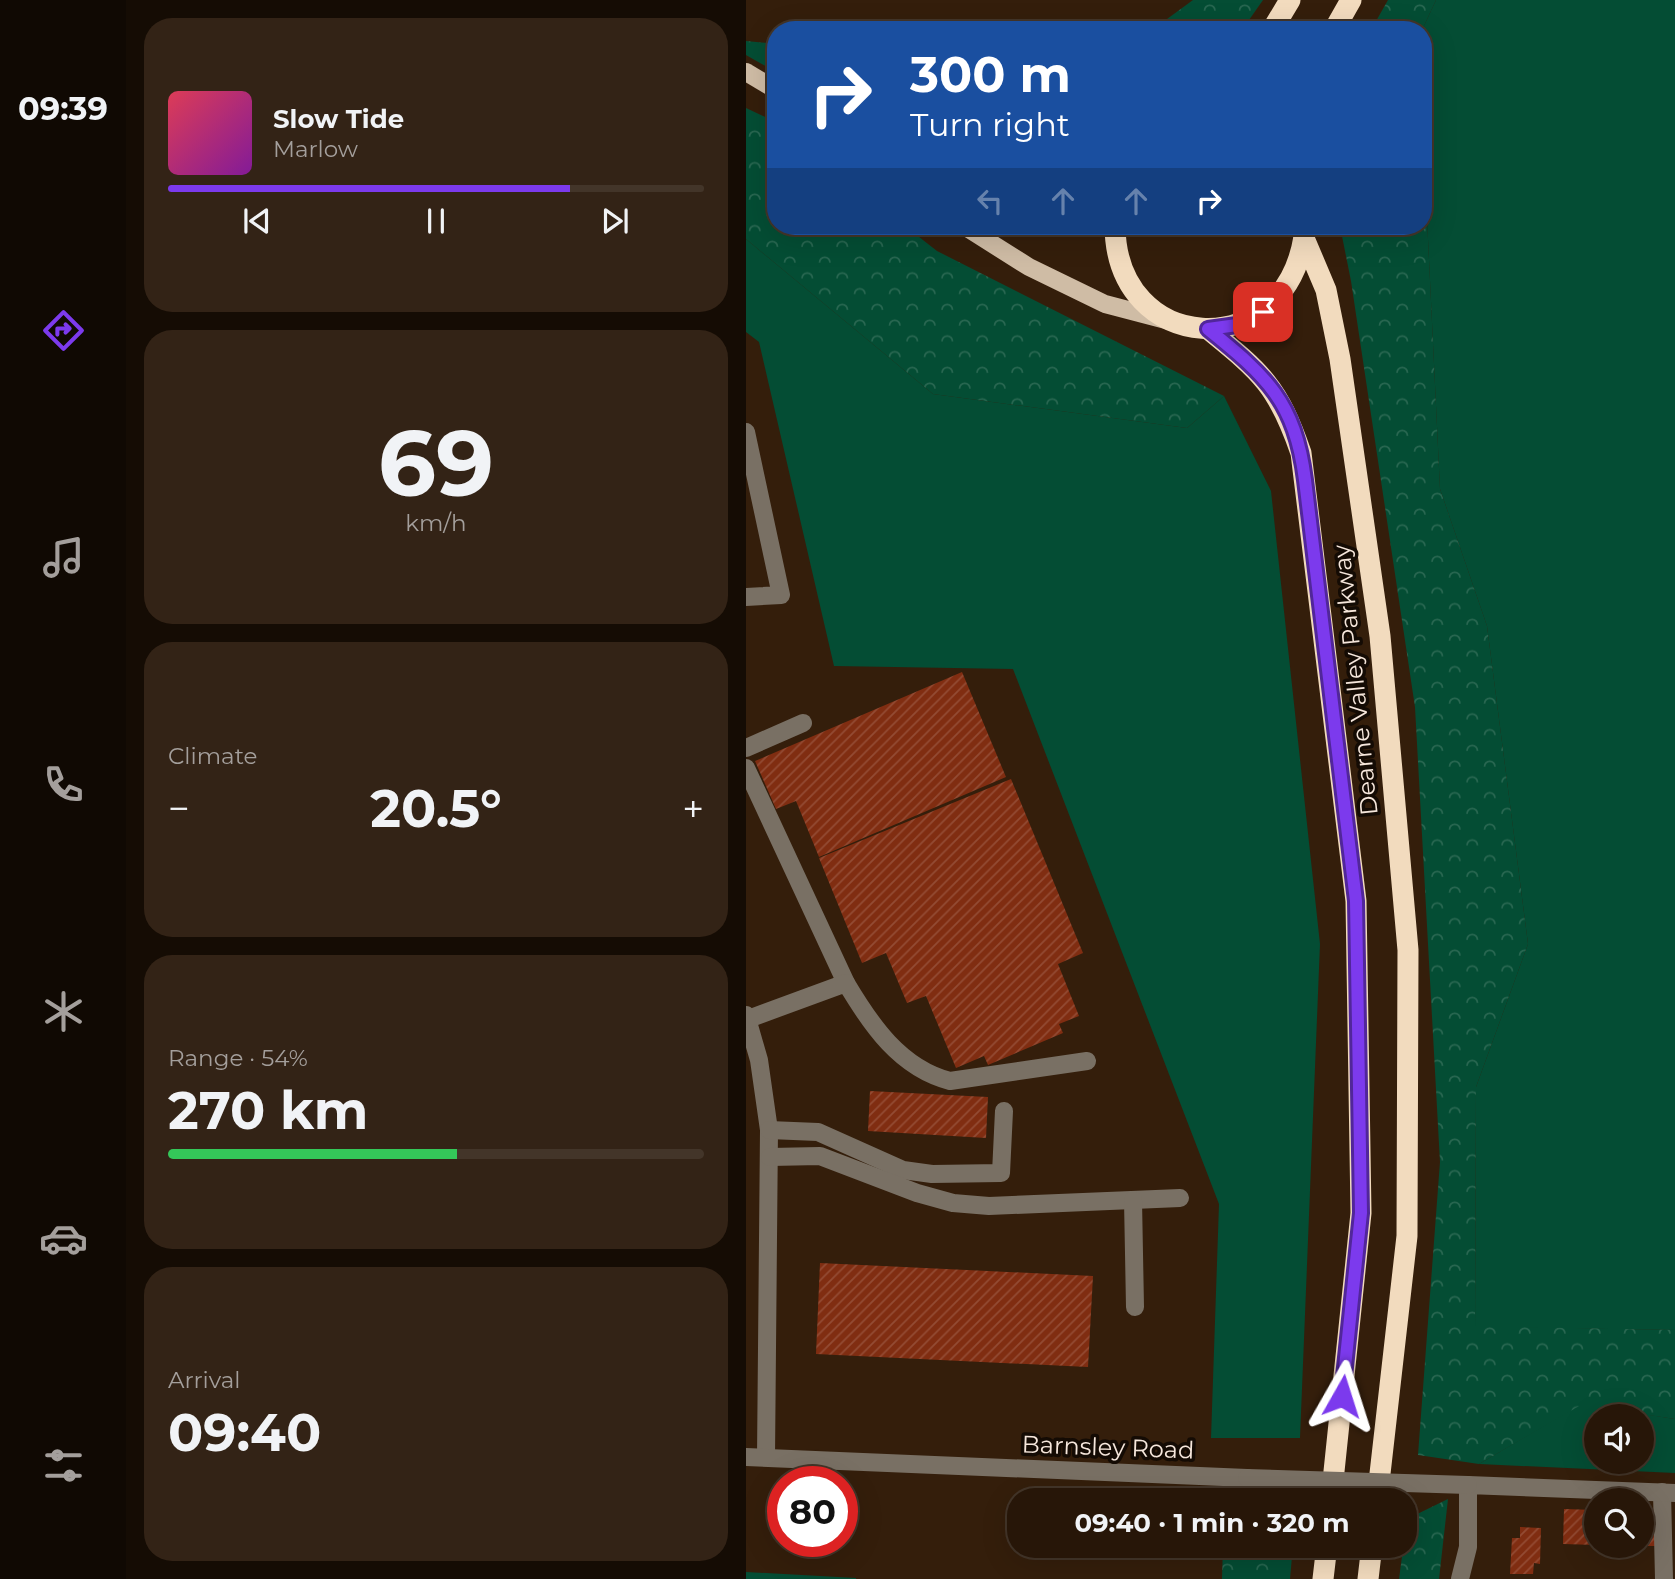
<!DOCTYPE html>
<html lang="en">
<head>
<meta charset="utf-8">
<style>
  :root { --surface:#271608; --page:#332316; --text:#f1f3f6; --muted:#a49f9c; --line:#433529; --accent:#7c3aed }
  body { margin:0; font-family:Montserrat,sans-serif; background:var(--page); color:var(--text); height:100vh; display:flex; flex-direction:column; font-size:26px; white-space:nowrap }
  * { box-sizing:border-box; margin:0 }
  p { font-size:23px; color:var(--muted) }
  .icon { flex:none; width:38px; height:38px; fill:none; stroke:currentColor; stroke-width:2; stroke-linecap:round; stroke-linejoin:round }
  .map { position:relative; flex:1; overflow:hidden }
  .details { display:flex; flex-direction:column; gap:18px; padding:18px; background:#150c04; width:620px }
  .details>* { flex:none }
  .hud { position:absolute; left:21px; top:21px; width:665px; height:214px; border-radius:28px; box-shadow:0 7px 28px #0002,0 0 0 2px var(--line); background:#1a4fa0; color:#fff; overflow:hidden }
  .tools { position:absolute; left:838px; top:1404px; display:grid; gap:14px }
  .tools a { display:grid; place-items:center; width:70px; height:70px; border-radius:50%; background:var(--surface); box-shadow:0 7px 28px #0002,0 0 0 2px var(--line); font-size:35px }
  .speed { position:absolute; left:21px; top:1466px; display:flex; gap:14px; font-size:35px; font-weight:700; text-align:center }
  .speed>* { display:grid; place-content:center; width:91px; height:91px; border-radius:50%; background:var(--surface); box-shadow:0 7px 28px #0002,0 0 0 2px var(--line); line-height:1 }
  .speed .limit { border:10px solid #d22; background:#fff; color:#111 }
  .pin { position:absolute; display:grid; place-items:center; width:60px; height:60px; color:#fff; margin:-30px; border-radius:14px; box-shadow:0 4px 10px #0006 }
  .me { position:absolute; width:77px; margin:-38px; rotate:6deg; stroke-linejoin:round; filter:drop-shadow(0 0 5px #0008) }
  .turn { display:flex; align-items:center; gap:24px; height:147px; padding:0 28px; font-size:32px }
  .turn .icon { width:91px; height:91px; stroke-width:2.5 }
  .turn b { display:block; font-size:49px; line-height:60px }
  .lanes { display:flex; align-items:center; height:66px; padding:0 28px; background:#0003; justify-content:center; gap:35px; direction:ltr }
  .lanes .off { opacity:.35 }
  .big { font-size:52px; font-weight:700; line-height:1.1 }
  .details .widget { flex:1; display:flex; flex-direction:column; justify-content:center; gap:10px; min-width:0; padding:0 24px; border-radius:28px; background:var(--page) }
  .details .dial { align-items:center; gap:0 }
  .dial b { font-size:91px; line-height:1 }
  .song { display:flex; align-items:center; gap:21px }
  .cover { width:84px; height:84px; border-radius:10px; background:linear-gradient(135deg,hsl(350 70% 55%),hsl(290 70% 35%)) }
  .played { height:7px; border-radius:4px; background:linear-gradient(90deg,var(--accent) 75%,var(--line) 75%) }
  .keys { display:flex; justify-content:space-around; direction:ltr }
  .heat { display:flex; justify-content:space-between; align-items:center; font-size:38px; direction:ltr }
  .charge { height:10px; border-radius:5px; background:linear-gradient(90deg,#34c759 54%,var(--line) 0) }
  .trip { position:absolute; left:261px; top:1488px; width:410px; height:70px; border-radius:28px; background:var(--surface); box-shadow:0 7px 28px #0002,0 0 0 2px var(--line); font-weight:700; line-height:70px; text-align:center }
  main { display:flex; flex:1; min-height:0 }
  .tabs { display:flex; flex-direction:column; width:126px; justify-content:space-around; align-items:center; background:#100903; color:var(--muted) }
  .tabs .icon { width:49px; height:49px }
  .tabs .active { color:var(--accent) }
  .tabs b { font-size:32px; color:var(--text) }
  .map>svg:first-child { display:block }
</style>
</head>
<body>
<main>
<nav class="tabs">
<b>09:39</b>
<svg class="icon active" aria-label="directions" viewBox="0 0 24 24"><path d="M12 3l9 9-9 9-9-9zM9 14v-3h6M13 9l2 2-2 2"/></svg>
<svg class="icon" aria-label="music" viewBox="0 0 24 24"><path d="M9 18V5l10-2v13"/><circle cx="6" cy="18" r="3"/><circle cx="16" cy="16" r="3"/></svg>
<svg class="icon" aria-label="phone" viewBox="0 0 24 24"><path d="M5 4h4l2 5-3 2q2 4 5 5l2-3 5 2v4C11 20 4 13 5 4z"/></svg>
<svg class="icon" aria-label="climate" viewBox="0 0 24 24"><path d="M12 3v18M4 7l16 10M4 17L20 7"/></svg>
<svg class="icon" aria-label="car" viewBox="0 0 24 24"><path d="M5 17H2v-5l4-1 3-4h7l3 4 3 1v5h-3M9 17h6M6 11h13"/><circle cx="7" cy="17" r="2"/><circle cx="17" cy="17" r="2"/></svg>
<svg class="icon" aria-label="filters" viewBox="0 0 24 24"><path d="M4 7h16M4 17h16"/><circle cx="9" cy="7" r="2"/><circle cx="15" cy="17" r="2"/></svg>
</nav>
<section class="details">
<div class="widget">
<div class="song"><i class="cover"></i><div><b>Slow Tide</b><p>Marlow</p></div></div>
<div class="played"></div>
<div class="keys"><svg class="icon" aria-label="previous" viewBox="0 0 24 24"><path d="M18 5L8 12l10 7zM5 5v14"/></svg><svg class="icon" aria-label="pause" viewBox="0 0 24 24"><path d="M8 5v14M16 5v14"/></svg><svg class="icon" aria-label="next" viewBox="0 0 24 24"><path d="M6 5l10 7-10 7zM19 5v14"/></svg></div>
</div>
<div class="widget dial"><b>69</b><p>km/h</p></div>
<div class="widget"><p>Climate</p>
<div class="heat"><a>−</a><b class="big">20.5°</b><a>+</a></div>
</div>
<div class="widget"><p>Range · 54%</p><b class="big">270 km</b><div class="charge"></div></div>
<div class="widget"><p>Arrival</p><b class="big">09:40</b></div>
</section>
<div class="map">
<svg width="930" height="1579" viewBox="0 0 930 1579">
  <defs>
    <pattern id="forest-crowns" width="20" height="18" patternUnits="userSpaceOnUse" patternTransform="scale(1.75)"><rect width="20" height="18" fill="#044d34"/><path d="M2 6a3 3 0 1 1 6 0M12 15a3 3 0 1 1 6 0" fill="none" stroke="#296751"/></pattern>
    <pattern id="building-hatch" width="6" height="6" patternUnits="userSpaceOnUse" patternTransform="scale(1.75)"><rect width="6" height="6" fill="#802d11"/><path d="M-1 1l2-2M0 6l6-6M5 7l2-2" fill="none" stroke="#934b33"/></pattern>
  </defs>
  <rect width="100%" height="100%" fill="#341e0b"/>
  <!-- green -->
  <g fill="#044d34" fill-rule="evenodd">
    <path d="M690 0H929V1330L729 1327 730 1087 782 944 741 626 694 489 677 135 676 30Z"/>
    <path d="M0 239 187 394 441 428 478 396 525 491 574 944 554 1438H465L473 1204 267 669 88 666 13 342 0 332Z"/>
    <path d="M835 1404 929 1419V1473L733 1464ZM850 1416H896V1461H850Z"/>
    <path d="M0 1572 110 1578V1579H0Z"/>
  </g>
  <!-- forest -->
  <g fill="url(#forest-crowns)">
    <path d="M447 0H517L496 30H406Z"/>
    <path d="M642 0H690L676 30H625Z"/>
    <path d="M0 41 30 44V72L0 55Z"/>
    <path d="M0 108 30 122V226H159L191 251 478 396 441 428 187 394 0 239Z"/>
    <path d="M677 135 694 489 741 626 782 944 730 1087 729 1326 930 1330 929 1419 835 1405 733 1464 672 1455 694 1162 669 707 605 281 594 226H677Z"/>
    <path d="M702 1499 693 1579H653L661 1519Z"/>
    <path d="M477 1545H547L544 1579H476Z"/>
  </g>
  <!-- building -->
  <g fill="url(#building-hatch)">
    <path d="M216 672 260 777 73 857 50 801 30 809 9 761Z"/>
    <path d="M265 779 337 953 312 964 333 1016 313 1024 317 1033 242 1065 238 1056 210 1068 180 996 161 1003 140 953 116 963 73 858Z"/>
    <path d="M124 1091 242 1097 240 1138 122 1131Z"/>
    <path d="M74 1263 347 1276 342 1367 70 1354Z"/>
    <path d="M818 1509 850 1510V1545L817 1544Z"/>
    <rect x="896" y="1511" width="13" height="35"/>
    <path d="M774 1527 795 1528 794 1564 788 1563 787 1574H764L766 1538H774Z"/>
  </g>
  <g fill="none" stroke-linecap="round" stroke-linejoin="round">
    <!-- minor -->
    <g stroke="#797064" stroke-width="18">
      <path d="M0 432 35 595 0 597"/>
      <path d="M0 748 57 723"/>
      <path d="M0 768 100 983"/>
      <path d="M0 1015 13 1060 23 1130 20 1457"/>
      <path d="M2 1019 100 983C125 1025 154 1068 204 1081L341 1061"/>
      <path d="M23 1130 72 1132 157 1170 186 1174 255 1173 258 1111"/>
      <path d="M24 1157 74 1156 171 1193 207 1203 243 1206 434 1198"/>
      <path d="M387 1200 389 1307"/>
      <path d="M0 1457 501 1478"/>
      <path d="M916 1492 918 1579"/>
      <path d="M714 1579 722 1547V1485L930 1493"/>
    </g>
    <!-- major -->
    <g stroke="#cfbca5" stroke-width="18">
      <path d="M0 72 30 90"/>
      <path d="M218 226 283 267 359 304 420 320"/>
    </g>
    <!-- highway -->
    <g stroke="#f2dbbe" stroke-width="21">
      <path d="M526 30 544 0"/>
      <path d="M588 30 605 0"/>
      <path d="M369 226C370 355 537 366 558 237"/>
      <path d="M558 238 580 290 594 359 634 636 662 950 661 1236 631 1500"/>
      <path d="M462 329C516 373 532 386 555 453L610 901 615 1213 585 1500"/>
      <path d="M577 1579 581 1545"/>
      <path d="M622 1579 626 1545"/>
    </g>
    <!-- minor-bridge -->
    <path stroke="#797064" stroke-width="18" d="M501 1478 722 1485"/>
  </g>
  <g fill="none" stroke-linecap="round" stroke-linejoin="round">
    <!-- route casing -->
    <g stroke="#51269a" stroke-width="18">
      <path id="route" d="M517 312 491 325 462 329C520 376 549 401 559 480L610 901 615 1213 596 1396"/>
    </g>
    <!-- route -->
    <use href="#route" stroke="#7c3aed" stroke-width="12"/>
  </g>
  <g text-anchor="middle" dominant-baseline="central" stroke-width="7" stroke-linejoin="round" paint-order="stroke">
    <!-- street labels -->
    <g font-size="24" fill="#f6e7dc" stroke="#140b04">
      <text transform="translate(609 680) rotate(-96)">Dearne Valley Parkway</text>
      <text transform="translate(362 1447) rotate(2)">Barnsley Road</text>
    </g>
  </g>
</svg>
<div class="tools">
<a><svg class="icon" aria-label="sound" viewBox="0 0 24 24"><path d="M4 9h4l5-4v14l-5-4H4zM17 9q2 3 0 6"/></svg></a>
<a><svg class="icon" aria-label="search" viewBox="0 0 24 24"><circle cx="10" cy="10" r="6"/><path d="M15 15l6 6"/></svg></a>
</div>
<div class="speed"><div class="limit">80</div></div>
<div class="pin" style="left:517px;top:312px;background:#d93025"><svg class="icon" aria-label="arrive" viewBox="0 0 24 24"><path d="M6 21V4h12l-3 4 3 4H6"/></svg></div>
<svg class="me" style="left:596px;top:1396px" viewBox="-20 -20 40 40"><path d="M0-17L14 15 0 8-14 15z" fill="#7c3aed" stroke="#fff" stroke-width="4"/></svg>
<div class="trip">09:40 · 1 min · 320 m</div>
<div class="hud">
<div class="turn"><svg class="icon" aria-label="right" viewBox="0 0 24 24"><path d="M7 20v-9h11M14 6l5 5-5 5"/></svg><div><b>300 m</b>Turn right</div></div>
<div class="lanes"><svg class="icon off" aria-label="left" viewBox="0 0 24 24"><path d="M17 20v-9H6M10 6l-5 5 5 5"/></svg><svg class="icon off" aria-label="ahead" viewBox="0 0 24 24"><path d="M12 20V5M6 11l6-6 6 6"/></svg><svg class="icon off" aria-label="ahead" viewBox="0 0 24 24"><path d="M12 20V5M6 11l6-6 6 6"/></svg><svg class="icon" aria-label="right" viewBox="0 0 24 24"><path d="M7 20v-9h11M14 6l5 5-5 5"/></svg></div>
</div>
</div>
</main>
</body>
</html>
